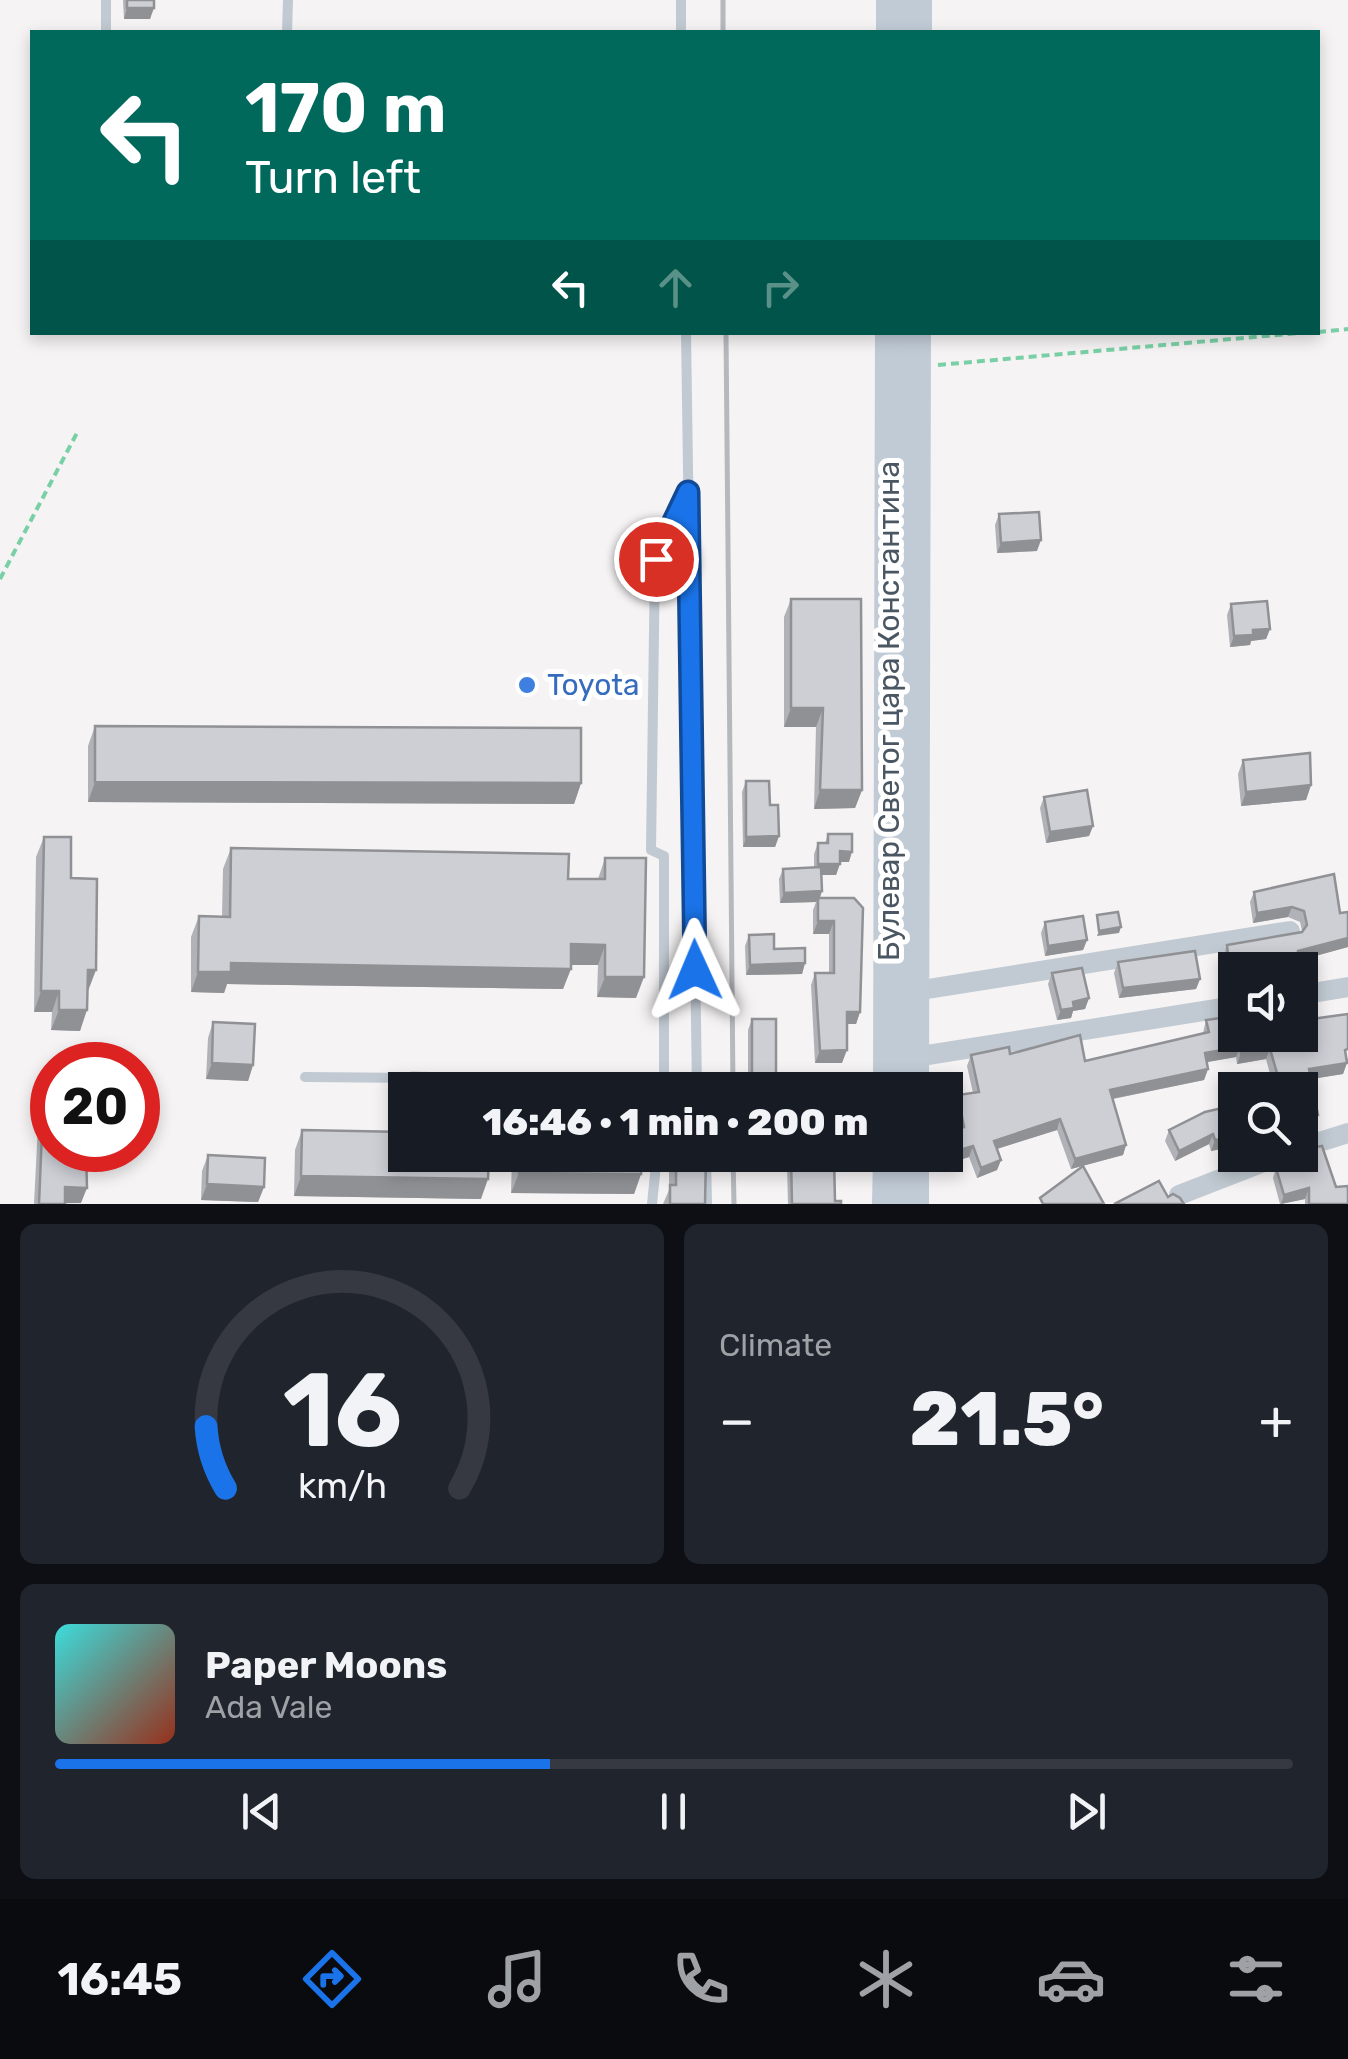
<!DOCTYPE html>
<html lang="en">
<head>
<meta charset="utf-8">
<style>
  :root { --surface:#171b24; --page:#20242c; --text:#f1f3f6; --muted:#9ea1a6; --line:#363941; --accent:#1a73e8 }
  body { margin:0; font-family:Rubik,sans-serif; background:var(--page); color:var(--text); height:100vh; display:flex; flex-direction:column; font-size:38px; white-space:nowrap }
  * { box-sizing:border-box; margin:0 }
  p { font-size:32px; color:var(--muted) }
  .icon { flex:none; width:55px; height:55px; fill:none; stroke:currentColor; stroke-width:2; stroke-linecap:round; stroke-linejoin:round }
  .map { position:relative; height:1204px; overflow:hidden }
  .sheet { display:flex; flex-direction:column; gap:20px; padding:20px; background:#0d0f14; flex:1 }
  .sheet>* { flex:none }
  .top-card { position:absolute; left:30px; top:30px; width:1290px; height:305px; border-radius:0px; box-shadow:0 5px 15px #0003; background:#00695c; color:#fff; overflow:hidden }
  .tools { position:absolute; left:1218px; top:952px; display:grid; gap:20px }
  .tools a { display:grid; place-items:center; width:100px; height:100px; border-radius:0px; background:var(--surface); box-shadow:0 5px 15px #0003; font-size:50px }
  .speed { position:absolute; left:30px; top:1042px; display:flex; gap:20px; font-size:50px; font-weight:700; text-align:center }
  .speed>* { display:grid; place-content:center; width:130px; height:130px; border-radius:50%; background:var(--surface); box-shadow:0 5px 15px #0003; line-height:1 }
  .speed .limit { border:15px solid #d22; background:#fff; color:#111 }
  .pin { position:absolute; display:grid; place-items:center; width:85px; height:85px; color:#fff; margin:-42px; border:5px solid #fff; border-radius:50%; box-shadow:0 2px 10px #0007 }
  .me { position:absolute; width:110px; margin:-55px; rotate:359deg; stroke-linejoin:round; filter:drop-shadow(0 0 8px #0008) }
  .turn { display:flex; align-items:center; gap:35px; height:210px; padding:0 50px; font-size:45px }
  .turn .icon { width:130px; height:130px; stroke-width:2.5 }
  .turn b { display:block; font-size:70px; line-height:85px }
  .lanes { display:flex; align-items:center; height:95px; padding:0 50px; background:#0003; justify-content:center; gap:50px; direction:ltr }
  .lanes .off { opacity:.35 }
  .big { font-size:75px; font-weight:800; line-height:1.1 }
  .sheet .card { flex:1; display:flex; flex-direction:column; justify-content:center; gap:15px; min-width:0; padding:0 35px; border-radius:15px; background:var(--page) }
  .sheet .dial { align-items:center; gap:0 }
  .dial svg { height:260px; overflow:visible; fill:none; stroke:var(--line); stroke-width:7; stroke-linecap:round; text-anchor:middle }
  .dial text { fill:var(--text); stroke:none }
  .song { display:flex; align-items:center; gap:30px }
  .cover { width:120px; height:120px; border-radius:15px; background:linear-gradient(135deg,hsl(180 70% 55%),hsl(10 70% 35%)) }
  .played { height:10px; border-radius:5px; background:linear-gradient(90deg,var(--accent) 40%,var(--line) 40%) }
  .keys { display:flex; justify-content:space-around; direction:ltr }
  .heat { display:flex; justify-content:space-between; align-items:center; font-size:55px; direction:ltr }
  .sheet .tiles { flex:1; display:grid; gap:20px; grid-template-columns:1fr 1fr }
  .card:last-child { grid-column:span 2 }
  .trip { position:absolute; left:388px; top:1072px; width:575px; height:100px; border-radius:0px; background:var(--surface); box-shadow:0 5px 15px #0003; font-weight:800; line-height:100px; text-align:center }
  .menu { display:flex; height:160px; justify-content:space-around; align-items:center; background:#090b0e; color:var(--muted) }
  .menu .icon { width:70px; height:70px }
  .menu .active { color:var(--accent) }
  .menu b { font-size:45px; color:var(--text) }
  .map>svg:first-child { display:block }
</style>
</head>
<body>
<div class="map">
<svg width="1348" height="1204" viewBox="0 0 1348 1204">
  <rect width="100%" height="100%" fill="#f5f3f3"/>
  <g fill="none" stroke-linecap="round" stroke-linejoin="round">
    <!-- path -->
    <g stroke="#7ad0a6" stroke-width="4" stroke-dasharray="8 5" stroke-linecap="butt">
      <path d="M1318 332 1348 329"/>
      <path d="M938 365 1311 332"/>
      <path d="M0 579 78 431"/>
    </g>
    <!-- lane -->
    <g stroke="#c1cad2" stroke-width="10">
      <path d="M106 0V32"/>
      <path d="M681 0V32"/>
      <path d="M287 32 288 0"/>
      <path d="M686 332 697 1090"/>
      <path d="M305 1077 419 1078"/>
      <path d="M664 1090V856L651 850 655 559 685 498"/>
      <path d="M706 1155 707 1204"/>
      <path d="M652 1204 657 1155"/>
    </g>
    <!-- street -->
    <g stroke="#c1cad2" stroke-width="20">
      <path d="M915 991 1290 931"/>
      <path d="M1300 995 1348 987"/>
      <path d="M915 1057 1235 1006"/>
      <path d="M1300 1148 1348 1133"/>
      <path d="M1179 1195 1282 1155"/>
    </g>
    <!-- secondary -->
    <g stroke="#c1cbd6" stroke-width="30">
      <path d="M891 32V0"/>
      <path d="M917 32V0"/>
      <path d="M888 1090 890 332"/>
      <path d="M914 1090 916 332"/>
      <path d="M887 1204 888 1155"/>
      <path d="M914 1204V1155"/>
    </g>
    <!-- rail -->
    <g stroke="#b5b8bd" stroke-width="5">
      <path d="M723 0V32"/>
      <path d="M726 332 733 1090"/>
      <path d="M733 1155 734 1204"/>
    </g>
  </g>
  <!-- wall -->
  <g fill="#b0b2b7">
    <path d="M123 0H154L150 19H124Z"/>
    <path d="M999 514 1037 551 997 553 995 525Z"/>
    <path d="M791 599 862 790 855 808 814 809 816 727H784V617Z"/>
    <path d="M1231 604 1270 629 1266 639 1251 641 1250 645 1230 647 1227 615Z"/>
    <path d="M95 726 581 783 574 804 88 802V746Z"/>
    <path d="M1243 760 1311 785 1306 800 1241 806 1238 774Z"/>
    <path d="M746 781 770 805 779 836 775 847H743L742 792Z"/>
    <path d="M1044 797 1093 826 1089 836 1046 843 1040 808Z"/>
    <path d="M828 834 849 862H840L836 875H822V891L820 898H854L860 1012 856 1024H847L842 1063H815L811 985 815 973H829V934H813V910L816 902 780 903 779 879 783 869 814 867V854L818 843H825Z"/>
    <path d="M44 837 71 878 88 991 80 1031 51 1030 52 1012H34L36 857Z"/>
    <path d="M231 848 568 879H598L605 858 636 998 597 997 598 965H571L563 989 227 984 224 993 191 992V937L199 916 222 917 223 869Z"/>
    <path d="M1254 892 1340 913 1348 912V947L1299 960 1297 970H1235L1226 986 1223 956 1227 945 1302 931 1300 922 1288 917 1253 923 1250 902Z"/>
    <path d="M1045 922 1087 940 1083 950 1045 956 1041 933Z"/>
    <path d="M749 935 805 963 802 974 746 975 745 946Z"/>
    <path d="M1118 962 1200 979 1196 989 1119 998 1114 973Z"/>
    <path d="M1052 973 1089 998 1085 1009 1073 1011 1071 1018 1057 1020 1048 984Z"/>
    <path d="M752 1019 776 1082 774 1090H748V1030Z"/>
    <path d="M1206 1020 1235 1035 1304 1020 1348 1059 1343 1074 1311 1079 1314 1125 1311 1126 1310 1131 1274 1089 1266 1059 1237 1064 1236 1057 1207 1062 1208 1069 1204 1080 1113 1099 1126 1145 1123 1155 1071 1169 1057 1130 997 1149 1001 1160 997 1170 977 1178 969 1157 956 1161 950 1141 953 1130 959 1128 955 1106 958 1095 973 1093 967 1066 971 1055 1010 1054 1085 1061 1203 1033Z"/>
    <path d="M213 1022 253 1065 248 1081 206 1079 208 1038Z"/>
    <path d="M412 1073 650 1090H406Z"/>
    <path d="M405 1092V1155L481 1199 294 1196 295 1150 302 1130 404 1132Z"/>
    <path d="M1235 1105V1146L1211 1151 1209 1144 1175 1161 1165 1141 1169 1130Z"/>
    <path d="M43 1109 81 1203 34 1204 38 1125Z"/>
    <path d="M208 1155 264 1187 258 1202 201 1200 202 1171Z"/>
    <path d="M512 1155H641V1174L634 1194 511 1193Z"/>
    <path d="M669 1155H706L705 1204H663L669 1190Z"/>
    <path d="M1296 1155H1300L1336 1187 1348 1204H1305V1199L1280 1204 1273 1178 1276 1168 1295 1158Z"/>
    <path d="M791 1156 835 1201 841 1204H788L787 1167Z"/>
  </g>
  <!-- shaded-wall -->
  <g fill="#909195">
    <path d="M127 8H154L150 19H124Z"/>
    <path d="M1041 540 1037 551 997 553 1001 543Z"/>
    <path d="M1270 629 1266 639 1251 641 1250 645 1230 647 1234 636 1253 630Z"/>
    <path d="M791 708H823L816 727H784Z"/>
    <path d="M95 782 581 783 574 804 88 802Z"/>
    <path d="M1311 785 1306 800 1241 806 1246 792Z"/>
    <path d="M820 790H862L855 808 814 809Z"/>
    <path d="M1093 826 1089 836 1046 843 1050 832Z"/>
    <path d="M779 836 775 847H743L746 837Z"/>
    <path d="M840 851 852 852 849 862H836Z"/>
    <path d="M818 864H840L836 875H814Z"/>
    <path d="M822 891 818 902V898L816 902 780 903 784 893Z"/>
    <path d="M1292 907 1288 917 1253 923 1257 913Z"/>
    <path d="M818 921H834L829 934H813Z"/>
    <path d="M1121 927 1119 933 1097 936 1099 931Z"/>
    <path d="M1348 938V947L1294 962 1298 951Z"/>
    <path d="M1087 940 1083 950 1045 956 1048 946Z"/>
    <path d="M571 944 605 945 598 965H564Z"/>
    <path d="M231 963 571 969 563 989 227 984 224 993 191 992 198 972Z"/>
    <path d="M805 963 802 974 746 975 750 965Z"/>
    <path d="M1299 964 1297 970H1262Z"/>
    <path d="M88 970H96L88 991Z"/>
    <path d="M1230 975H1235V984L1226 986Z"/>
    <path d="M605 977H644L636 998 597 997Z"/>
    <path d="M1200 979 1196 989 1119 998 1123 988Z"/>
    <path d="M41 991H59L52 1012H34Z"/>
    <path d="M1089 998 1085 1009 1073 1011 1071 1018 1057 1020 1061 1010 1073 1002Z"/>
    <path d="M59 1010H87L80 1031 51 1030Z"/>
    <path d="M847 1012H860L856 1024H842Z"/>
    <path d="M1240 1047 1236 1057 1202 1063 1205 1053Z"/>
    <path d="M1270 1049 1266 1059 1237 1064 1241 1053Z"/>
    <path d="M847 1050 842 1063H815L820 1051Z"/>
    <path d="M212 1063 253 1065 248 1081 206 1079Z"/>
    <path d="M1347 1063 1343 1074 1305 1080 1309 1069Z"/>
    <path d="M1208 1069 1204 1080 1106 1100 1110 1090Z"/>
    <path d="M752 1082H776L774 1090H749Z"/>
    <path d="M1318 1115 1314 1125 1311 1126 1310 1131 1300 1136V1128L1312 1116Z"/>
    <path d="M1060 1119 1057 1130 990 1151 994 1141Z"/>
    <path d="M1213 1134 1209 1144 1175 1161 1179 1151Z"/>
    <path d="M1235 1137V1146L1211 1151 1215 1140Z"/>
    <path d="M1126 1145 1123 1155 1071 1169 1075 1159Z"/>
    <path d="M973 1146 969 1157 956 1161 960 1150Z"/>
    <path d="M1001 1160 997 1170 977 1178 981 1168Z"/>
    <path d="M519 1173 641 1174 634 1194 511 1193Z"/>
    <path d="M301 1176 488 1179 481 1199 294 1196Z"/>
    <path d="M207 1184 264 1187 258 1202 201 1200Z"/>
    <path d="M65 1187 87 1188 81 1203H60Z"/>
    <path d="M1309 1188 1305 1199 1281 1204 1284 1195Z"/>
  </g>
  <!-- building -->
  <g fill="#cdcfd5" stroke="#909195" stroke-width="2.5">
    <rect x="127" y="0" width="27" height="8"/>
    <path d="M1039 512 1041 540 1001 543 999 514Z"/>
    <path d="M791 599H861L862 790H820L823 708H791Z"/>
    <path d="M1267 601 1270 629 1253 630V635L1234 636 1231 604Z"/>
    <path d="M95 726 581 728V783L95 782Z"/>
    <path d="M1310 753 1311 785 1246 792 1243 760Z"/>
    <path d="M746 781H769L770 805H778L779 836 746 837Z"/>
    <path d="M1087 790 1093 826 1050 832 1044 797Z"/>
    <path d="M828 834H852V852L840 851V864H818V843H828Z"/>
    <path d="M44 837H71V878L97 879 96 970H88L87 1010H59V991H41Z"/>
    <path d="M231 848 569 854 568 879H605V858H646L644 977H605V945L571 944V969L231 963V972H198L199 916 230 917Z"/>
    <path d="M821 867 822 891 784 893 783 869Z"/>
    <path d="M1334 874 1340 913 1348 912V938L1298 951 1299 964 1262 970H1235V975H1230L1227 945 1302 932 1307 925 1304 911 1292 907 1257 913 1254 892Z"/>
    <path d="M818 898H854L863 908 860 1012H847V1050L820 1051 815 973H834V921H818Z"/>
    <path d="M1118 912 1121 927 1099 931 1097 915Z"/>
    <path d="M1083 916 1087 940 1048 946 1045 922Z"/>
    <path d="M774 934V949L805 948V963L750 965 749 935Z"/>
    <path d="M1195 951 1200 979 1123 988 1118 962Z"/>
    <path d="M1082 968 1089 998 1073 1002 1074 1008 1061 1010 1052 973Z"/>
    <path d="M1303 1014 1304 1020 1348 1014V1049L1345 1050 1347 1063 1309 1069 1318 1115 1312 1116 1314 1120 1300 1128V1090H1269L1281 1087 1270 1049 1241 1053 1240 1047 1205 1053 1208 1069 1110 1090 1126 1145 1075 1159 1060 1119 994 1141 1001 1160 981 1168 973 1146 960 1150 953 1130 964 1127 958 1095 979 1092 971 1055 1009 1047 1010 1054 1080 1035 1085 1061 1209 1032 1206 1020 1235 1016V1035H1300V1015Z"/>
    <rect x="752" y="1019" width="24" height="63"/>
    <path d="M213 1022 255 1024 253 1065 212 1063Z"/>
    <path d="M412 1073 650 1076V1090H412Z"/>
    <path d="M784 1082 842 1084V1090H784Z"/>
    <path d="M1235 1105V1137L1215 1140 1213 1134 1179 1151 1169 1130 1205 1112Z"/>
    <path d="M43 1109 52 1110V1150H86L87 1188 65 1187V1204H39Z"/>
    <path d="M302 1130 405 1132V1155H489L488 1179 301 1176Z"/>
    <path d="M1322 1146 1336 1187 1348 1186V1204H1309V1188L1284 1195 1276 1168 1298 1157 1300 1150Z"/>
    <path d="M208 1155 265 1158 264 1187 207 1184Z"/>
    <path d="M519 1155H641V1174L519 1173Z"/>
    <path d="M676 1155H706L705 1204H670V1185H676Z"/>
    <path d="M791 1156H834L835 1201H841V1204H792Z"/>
    <path d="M1083 1166 1104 1204H1043L1040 1198Z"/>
    <path d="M1159 1181 1168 1197 1173 1194 1180 1198 1184 1204H1114Z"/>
  </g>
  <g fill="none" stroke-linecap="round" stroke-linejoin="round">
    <!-- route casing -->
    <g stroke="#114b97" stroke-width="25">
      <path id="route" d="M656 559 688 492 695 970"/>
    </g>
    <!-- route -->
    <use href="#route" stroke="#1a73e8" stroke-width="18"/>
  </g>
  <!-- markers -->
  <circle fill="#3f7fe0" stroke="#fff" stroke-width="4" cx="527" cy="685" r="10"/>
  <g text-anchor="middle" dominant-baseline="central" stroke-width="10" stroke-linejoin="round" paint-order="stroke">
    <!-- shop labels -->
    <g font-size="30" fill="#366cbe" stroke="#fff" text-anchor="start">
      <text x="547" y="685">Toyota</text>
    </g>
    <!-- street labels -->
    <g font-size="30" fill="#4a5661" stroke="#fff">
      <text transform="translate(889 711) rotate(-90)">Булевар Светог цара Константина</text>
    </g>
  </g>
</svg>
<div class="tools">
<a><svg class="icon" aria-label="sound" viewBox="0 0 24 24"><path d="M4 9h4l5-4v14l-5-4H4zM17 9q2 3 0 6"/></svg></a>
<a><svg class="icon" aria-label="search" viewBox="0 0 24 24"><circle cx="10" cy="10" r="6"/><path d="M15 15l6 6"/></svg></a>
</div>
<div class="speed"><div class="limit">20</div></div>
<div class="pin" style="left:656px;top:559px;background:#d93025"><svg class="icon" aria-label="arrive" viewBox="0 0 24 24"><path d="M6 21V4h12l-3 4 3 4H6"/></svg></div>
<svg class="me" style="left:695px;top:970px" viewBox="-20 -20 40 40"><path d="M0-17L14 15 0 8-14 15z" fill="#1a73e8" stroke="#fff" stroke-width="4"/></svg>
<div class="trip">16:46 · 1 min · 200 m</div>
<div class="top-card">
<div class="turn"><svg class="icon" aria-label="left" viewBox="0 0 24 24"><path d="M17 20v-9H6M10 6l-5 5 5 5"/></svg><div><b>170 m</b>Turn left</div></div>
<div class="lanes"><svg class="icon" aria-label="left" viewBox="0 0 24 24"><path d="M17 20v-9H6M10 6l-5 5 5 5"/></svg><svg class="icon off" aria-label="ahead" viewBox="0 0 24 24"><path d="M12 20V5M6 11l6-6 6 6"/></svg><svg class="icon off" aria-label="right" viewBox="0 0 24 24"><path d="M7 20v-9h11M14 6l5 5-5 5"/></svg></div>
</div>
</div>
<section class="sheet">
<div class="tiles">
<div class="card dial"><svg viewBox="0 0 100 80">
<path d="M14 69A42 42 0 1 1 86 69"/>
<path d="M14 69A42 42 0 0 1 8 50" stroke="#1a73e8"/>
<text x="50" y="56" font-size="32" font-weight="700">16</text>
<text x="50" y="72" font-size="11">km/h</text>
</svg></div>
<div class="card"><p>Climate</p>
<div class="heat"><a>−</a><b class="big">21.5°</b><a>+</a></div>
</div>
<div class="card">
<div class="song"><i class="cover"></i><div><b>Paper Moons</b><p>Ada Vale</p></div></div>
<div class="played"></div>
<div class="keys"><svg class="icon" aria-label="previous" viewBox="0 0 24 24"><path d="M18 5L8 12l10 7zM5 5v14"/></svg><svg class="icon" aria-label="pause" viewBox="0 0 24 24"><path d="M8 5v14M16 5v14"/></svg><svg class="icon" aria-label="next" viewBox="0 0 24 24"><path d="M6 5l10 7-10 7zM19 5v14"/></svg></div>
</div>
</div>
</section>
<nav class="menu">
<b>16:45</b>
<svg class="icon active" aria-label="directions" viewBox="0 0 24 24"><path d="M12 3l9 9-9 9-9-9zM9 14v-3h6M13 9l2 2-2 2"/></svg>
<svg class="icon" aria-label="music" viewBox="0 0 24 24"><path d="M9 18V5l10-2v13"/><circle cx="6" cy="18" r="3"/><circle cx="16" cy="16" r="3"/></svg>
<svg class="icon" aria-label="phone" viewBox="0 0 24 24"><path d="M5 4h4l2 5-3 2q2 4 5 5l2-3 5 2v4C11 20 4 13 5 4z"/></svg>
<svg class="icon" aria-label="climate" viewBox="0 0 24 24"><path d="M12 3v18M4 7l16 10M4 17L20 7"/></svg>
<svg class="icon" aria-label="car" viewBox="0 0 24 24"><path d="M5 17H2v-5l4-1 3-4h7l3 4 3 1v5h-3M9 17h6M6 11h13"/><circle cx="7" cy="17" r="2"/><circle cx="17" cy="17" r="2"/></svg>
<svg class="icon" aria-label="filters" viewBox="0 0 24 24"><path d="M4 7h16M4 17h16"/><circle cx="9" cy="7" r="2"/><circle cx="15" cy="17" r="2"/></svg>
</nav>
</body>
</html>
